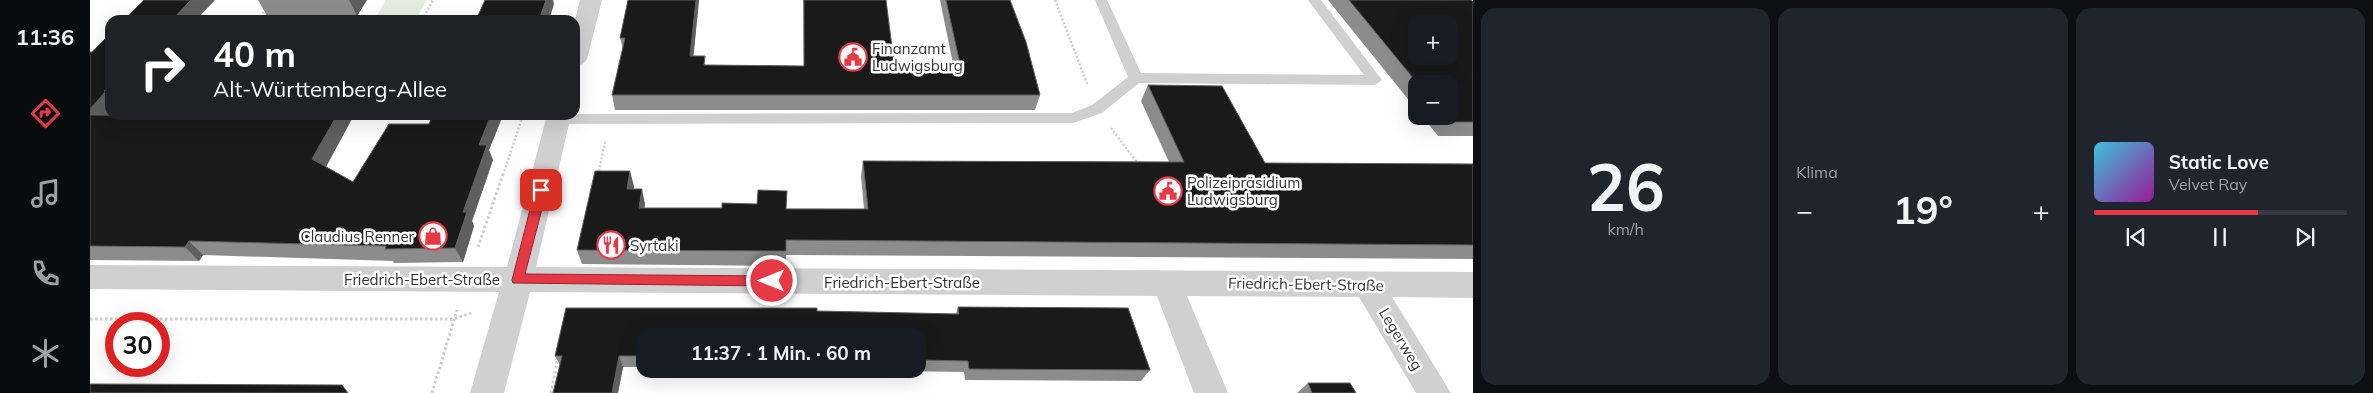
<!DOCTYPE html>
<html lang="de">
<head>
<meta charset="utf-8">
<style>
  :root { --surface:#171b24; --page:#20242c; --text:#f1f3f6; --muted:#9ea1a6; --line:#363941; --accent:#e63946 }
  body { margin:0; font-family:Mulish,sans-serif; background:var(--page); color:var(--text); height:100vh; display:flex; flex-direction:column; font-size:19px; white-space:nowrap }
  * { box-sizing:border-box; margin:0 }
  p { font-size:16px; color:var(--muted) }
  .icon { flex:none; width:28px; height:28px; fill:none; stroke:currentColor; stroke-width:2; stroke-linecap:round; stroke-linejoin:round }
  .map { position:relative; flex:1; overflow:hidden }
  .details { display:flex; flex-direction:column; gap:8px; padding:8px; background:#0d0f14; width:900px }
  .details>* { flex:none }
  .banner { position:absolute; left:15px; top:15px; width:475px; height:105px; border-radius:15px; box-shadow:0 5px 20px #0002; background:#202124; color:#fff; overflow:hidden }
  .tools { position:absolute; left:1318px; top:15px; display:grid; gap:10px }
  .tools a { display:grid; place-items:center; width:50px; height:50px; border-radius:10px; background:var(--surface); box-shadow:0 5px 20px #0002; font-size:25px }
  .speed { position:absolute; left:15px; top:312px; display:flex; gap:10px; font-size:25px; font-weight:700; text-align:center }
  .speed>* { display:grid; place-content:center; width:65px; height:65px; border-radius:50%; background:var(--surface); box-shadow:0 5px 20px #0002; line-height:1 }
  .speed .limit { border:8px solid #d22; background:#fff; color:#111 }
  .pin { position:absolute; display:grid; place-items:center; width:42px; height:42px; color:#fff; margin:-21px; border-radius:10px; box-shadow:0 2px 8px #0006 }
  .me { position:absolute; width:55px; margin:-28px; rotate:270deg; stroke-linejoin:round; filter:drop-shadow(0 0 4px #0008) }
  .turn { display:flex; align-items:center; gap:18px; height:105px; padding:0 25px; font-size:22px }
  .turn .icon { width:65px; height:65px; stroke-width:2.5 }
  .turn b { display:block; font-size:35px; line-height:42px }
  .big { font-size:38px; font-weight:700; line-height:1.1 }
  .details .tile { flex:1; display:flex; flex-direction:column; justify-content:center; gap:8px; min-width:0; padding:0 18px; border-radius:15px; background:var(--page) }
  .details .dial { align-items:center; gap:0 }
  .dial b { font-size:65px; line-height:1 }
  .song { display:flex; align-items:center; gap:15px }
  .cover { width:60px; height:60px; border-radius:8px; background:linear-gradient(135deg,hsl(190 70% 55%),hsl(300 70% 35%)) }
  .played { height:5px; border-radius:2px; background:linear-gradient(90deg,var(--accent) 65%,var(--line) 65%) }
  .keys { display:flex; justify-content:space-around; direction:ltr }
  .heat { display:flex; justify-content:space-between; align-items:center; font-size:28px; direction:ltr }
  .details .tiles { flex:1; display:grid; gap:8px; grid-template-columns:repeat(3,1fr) }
  .trip { position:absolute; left:546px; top:328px; width:290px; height:50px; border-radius:15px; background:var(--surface); box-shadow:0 5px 20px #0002; font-weight:700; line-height:50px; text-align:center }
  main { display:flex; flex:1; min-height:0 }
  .dock { display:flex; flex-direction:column; width:90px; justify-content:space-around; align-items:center; background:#090b0e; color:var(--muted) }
  .dock .icon { width:35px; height:35px }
  .dock .current { color:var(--accent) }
  .dock b { font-size:22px; color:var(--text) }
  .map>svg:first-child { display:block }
</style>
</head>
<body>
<main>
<nav class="dock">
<b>11:36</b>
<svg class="icon current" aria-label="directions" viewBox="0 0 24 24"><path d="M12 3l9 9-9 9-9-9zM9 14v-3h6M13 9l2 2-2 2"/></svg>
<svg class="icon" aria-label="music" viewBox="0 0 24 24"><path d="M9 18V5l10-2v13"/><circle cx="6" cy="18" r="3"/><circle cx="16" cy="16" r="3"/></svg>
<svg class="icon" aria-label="phone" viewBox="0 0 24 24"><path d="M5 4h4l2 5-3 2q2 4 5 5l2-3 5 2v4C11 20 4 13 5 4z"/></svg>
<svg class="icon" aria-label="climate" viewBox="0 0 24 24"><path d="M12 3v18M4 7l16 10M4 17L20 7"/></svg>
</nav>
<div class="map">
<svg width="1383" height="393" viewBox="0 0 1383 393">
  <rect width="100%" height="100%" fill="#fff"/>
  <!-- green -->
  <path fill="#e6ecdf" d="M296 0H337L328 15H287Z"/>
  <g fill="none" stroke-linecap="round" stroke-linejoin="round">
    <!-- path-far1 -->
    <g stroke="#cdcdcd" stroke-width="2.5" stroke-dasharray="2 2" stroke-linecap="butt">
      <path d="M965 0 998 86"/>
      <path d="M168 20 176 9"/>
      <path d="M332 20 343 0"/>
      <path d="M1021 128 1046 161 1050 163"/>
      <path d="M413 175 433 115"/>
      <path d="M508 175 515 142"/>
    </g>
    <!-- path -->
    <g stroke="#cdcdcd" stroke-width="3" stroke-dasharray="2.5 2.5" stroke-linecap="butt">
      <path d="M388 247 413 174"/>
      <path d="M0 319H364L381 313"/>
      <path d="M342 393 367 310"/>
      <path d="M461 393 468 357"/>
    </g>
    <!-- service -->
    <path fill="#d0d0d0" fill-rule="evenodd" d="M1005 0H1017L1051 73 1274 75 1218 0H1231L1292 80 1285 85 1049 83 1012 113 983 123 468 124 463 123 461 119 464 115 485 114 982 113 1002 105 1038 77Z"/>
    <!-- minor -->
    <g fill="#d0d0d0" fill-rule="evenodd">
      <path d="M490 0H512L497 59 493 64 485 66V20Z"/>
      <path d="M457 115H481L446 267 1383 272V298L1302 297 1361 393H1326L1269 297 1097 296 1138 393H1104L1067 296 440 292 414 393H380L409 292 0 289V265L417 267Z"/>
    </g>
  </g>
  <!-- wall -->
  <g fill="#8c8c8c">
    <path d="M168 0H277L267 16H177Z"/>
    <path d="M538 0H609L603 56 616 65 714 66 713 0H796L804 63 863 64 850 0H920L950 95 945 110H525L522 95 533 49 530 38Z"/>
    <path d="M1238 0H1381L1383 2V136H1348L1332 116H1359V84H1326V109Z"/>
    <path d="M0 52H2L20 115 159 116 160 115H264L236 167 263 182 339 124 343 115H413L399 150 403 160 382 221 384 226 373 262 304 263 303 261 113 255 109 261 0 260Z"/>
    <path d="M1058 85 1175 163 1383 164V259L696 255V266L492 264 487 250 544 186 543 189 555 204 554 208 774 209 771 176 773 161 1079 162 1051 101Z"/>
    <path d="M868 307 1038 308 1060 370 1051 381 875 380 874 372 745 370V369H828V336H555V367H533L528 393H463L470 365 465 356 476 308H727V311L866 314Z"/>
    <path d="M1218 383 1222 393H1207Z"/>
  </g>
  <!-- shaded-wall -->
  <g fill="#5f5f5f">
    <path d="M101 0H125L106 20H82Z"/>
    <path d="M259 0H277L267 16Z"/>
    <path d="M456 0H463L464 4 459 20H449Z"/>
    <path d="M606 0H609L602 72 600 56Z"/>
    <path d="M20 85V115L0 121V109Z"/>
    <path d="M247 115H264L232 174 222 159Z"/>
    <path d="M401 115H413L399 150 403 160 382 221 384 226 373 262 365 248 373 212 389 145Z"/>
    <path d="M540 171 544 186 541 204 537 189Z"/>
    <path d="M552 189 555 204 552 223 549 208Z"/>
    <path d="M99 241 113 255 109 261 95 247Z"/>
    <path d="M529 356 533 367 528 393H522Z"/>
  </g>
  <!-- building -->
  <g fill="#1a1a1a" stroke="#5f5f5f" fill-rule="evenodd">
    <path d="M54 0H101L82 20H34Z"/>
    <path d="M395 0H456L449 20H386Z"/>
    <path d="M538 0H606L600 56H615L614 65 714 66V0H796L804 63 870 64 856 0H920L936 42 950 95H522L535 38H530Z"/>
    <path d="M1259 0H1381L1383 2V122H1361L1356 116H1359V84H1328ZM1326 24H1359V56H1326Z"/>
    <path d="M20 34V85L14 91H16L0 109V52H2Z"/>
    <path d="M1058 85 1132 86 1175 163 1383 164V245L696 240V251L487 250 505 171H540L537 189H552L549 208H632V203L667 204 668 190 697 191 696 209H778L773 161 1094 162Z"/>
    <path d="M0 115 159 116 160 115H247L222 159 263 182 299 124H339L343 115H401L389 145H397L373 212H377L365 248 295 249 296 246 99 241 95 247 0 246Z"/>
    <path d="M868 307 1038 308 1060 370 879 369 878 361 828 360V336H555V356H529L522 393H463L472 356H465L476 308H727V311L869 314Z"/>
    <path d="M1218 383H1260L1266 393H1222Z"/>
    <path d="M0 384 252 385 258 393H0Z"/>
  </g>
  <!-- route -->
  <path fill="#e63946" stroke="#96252e" d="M451 186 457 190 435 274 682 276 688 281 682 286 423 283 422 280 445 190Z"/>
  <!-- icons -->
  <defs>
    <g id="civic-ring" transform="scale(1.4375)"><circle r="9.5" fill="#fff" stroke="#e63946" stroke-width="1.5"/><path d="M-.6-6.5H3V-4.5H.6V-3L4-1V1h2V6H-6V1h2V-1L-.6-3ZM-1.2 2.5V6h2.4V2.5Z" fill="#e63946"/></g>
    <g id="shop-ring" transform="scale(1.4375)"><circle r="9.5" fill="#fff" stroke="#e63946" stroke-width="1.5"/><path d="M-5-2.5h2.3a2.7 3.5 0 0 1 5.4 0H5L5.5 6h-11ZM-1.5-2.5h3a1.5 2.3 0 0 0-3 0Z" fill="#e63946"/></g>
    <g id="restaurant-ring" transform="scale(1.4375)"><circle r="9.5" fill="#fff" stroke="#e63946" stroke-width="1.5"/><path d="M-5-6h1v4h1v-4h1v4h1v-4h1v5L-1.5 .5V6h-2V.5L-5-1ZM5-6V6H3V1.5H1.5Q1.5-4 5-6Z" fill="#e63946"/></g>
  </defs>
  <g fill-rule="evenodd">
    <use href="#civic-ring" x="763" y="57"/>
    <use href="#civic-ring" x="1078" y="191"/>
    <use href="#shop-ring" x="343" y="236"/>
    <use href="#restaurant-ring" x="521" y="245"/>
  </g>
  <g text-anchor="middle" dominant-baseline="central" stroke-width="5" stroke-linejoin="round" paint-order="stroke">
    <!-- poi labels -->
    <g font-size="15" fill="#333" stroke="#fff" text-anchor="start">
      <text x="782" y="48">Finanzamt<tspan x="782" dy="17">Ludwigsburg</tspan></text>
      <text x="1097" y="182">Polizeipräsidium<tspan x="1097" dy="17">Ludwigsburg</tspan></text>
      <text x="324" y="236" text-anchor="end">Claudius Renner</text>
      <text x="540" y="245">Syrtaki</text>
    </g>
    <!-- street labels -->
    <g font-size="15" fill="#333" stroke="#fff">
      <text x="332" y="279">Friedrich-Ebert-Straße</text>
      <text x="812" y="282">Friedrich-Ebert-Straße</text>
      <text transform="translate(1216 284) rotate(1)">Friedrich-Ebert-Straße</text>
      <text transform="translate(1311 339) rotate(59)">Legerweg</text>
    </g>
  </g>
</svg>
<div class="tools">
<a>+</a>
<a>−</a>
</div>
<div class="speed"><div class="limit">30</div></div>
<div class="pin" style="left:451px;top:190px;background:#d93025"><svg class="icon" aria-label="arrive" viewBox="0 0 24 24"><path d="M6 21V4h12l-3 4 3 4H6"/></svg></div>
<svg class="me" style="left:682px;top:281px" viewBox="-20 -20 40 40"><circle r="17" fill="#e63946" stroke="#fff" stroke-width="3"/><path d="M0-11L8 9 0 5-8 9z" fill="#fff"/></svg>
<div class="trip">11:37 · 1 Min. · 60 m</div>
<div class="banner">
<div class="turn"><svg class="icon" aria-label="right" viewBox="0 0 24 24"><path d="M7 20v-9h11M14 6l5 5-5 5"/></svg><div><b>40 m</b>Alt-Württemberg-Allee</div></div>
</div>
</div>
<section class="details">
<div class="tiles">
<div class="tile dial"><b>26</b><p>km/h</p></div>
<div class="tile"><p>Klima</p>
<div class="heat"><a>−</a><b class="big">19°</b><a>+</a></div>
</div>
<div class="tile">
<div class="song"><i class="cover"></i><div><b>Static Love</b><p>Velvet Ray</p></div></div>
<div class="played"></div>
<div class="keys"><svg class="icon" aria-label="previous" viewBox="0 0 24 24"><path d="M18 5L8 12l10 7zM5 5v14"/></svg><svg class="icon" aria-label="pause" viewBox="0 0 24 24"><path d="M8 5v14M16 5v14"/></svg><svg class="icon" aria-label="next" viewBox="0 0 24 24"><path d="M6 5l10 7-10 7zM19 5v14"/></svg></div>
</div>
</div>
</section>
</main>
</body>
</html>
